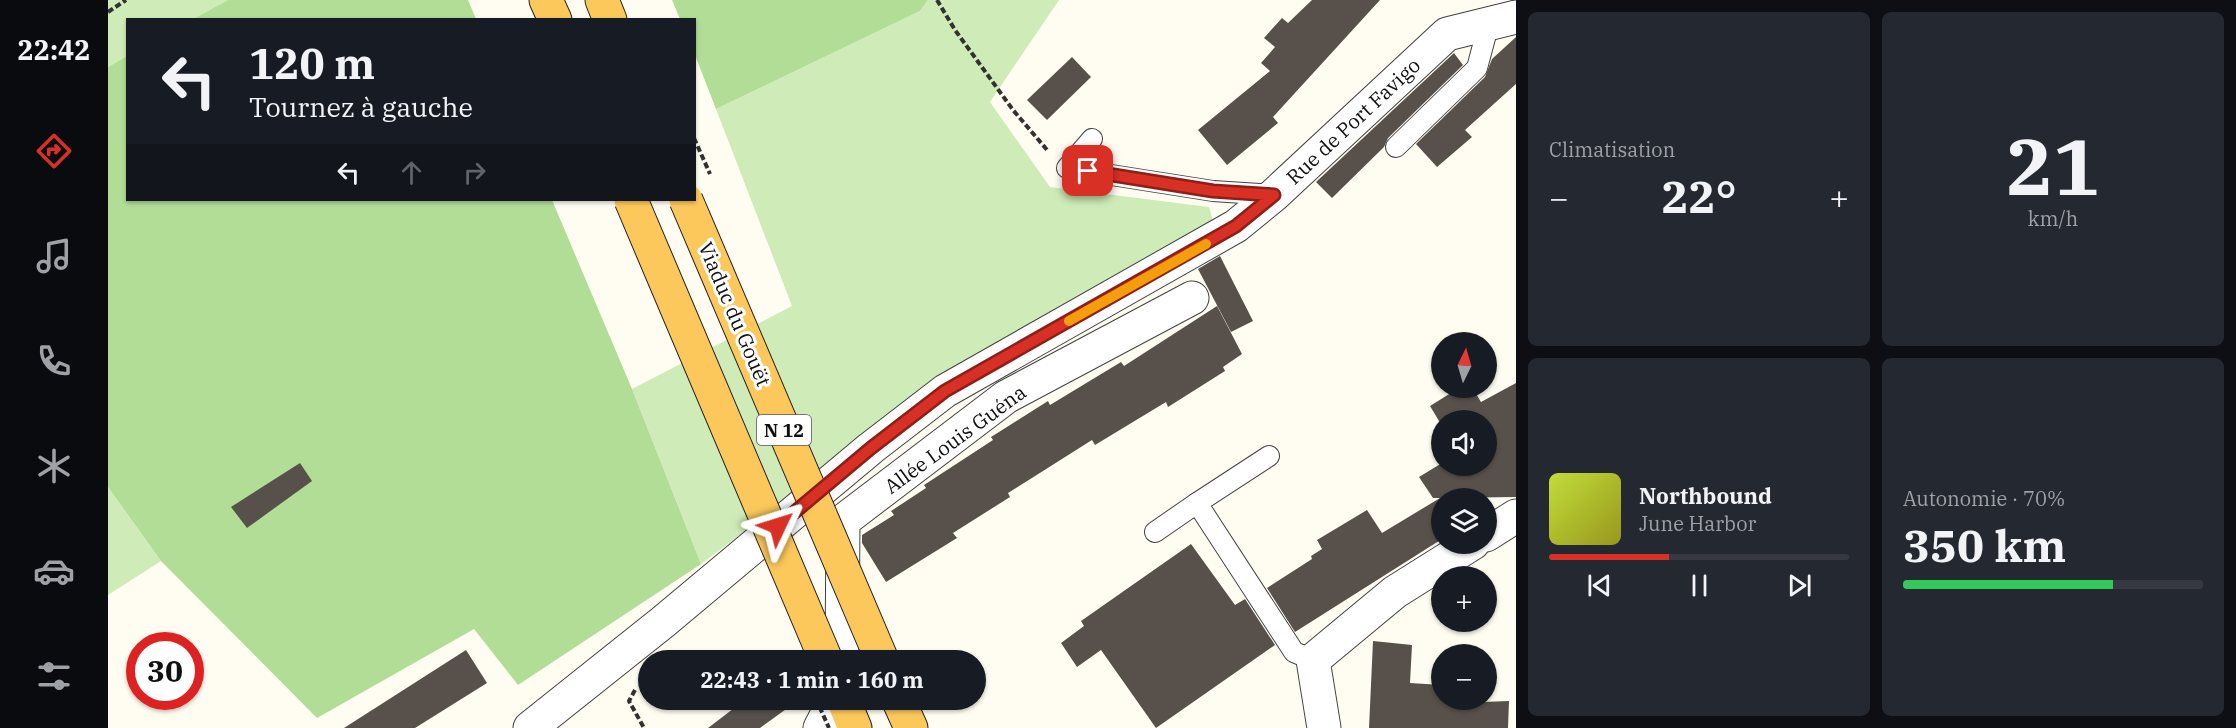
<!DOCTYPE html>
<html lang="fr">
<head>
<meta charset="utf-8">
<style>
  :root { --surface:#171b24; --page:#242831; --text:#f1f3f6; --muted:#9ea1a6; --line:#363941; --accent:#d93025 }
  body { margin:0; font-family:"IBM Plex Serif",serif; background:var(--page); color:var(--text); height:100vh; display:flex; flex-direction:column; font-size:22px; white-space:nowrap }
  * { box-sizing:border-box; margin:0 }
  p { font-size:20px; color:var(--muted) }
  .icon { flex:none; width:33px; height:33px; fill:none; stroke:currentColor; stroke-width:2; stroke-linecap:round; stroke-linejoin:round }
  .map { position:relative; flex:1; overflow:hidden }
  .side { display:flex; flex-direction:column; gap:12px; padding:12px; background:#0d0f14; width:720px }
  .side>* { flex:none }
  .banner { position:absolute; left:18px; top:18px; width:570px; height:183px; border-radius:0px; box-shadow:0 2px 4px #0004; background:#171b24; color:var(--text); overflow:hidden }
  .needle { width:39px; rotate:5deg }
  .controls { position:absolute; left:1323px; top:332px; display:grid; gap:12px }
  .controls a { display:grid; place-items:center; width:66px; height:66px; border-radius:50%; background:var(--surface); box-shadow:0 2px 4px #0004; font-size:30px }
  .speed { position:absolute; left:18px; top:632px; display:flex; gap:12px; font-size:30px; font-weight:700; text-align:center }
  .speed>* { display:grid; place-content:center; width:78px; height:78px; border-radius:50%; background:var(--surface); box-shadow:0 2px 4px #0004; line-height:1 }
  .speed .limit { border:9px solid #d22; background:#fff; color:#111 }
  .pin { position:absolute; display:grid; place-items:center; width:51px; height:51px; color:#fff; margin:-26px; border-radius:12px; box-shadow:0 3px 9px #0006 }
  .me { position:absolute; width:66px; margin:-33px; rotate:49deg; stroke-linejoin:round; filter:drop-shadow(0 0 4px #0008) }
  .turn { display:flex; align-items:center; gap:21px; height:126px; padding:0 24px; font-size:27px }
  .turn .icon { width:78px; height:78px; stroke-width:2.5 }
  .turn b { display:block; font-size:42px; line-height:51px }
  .lanes { display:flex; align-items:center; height:57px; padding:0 24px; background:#0003; justify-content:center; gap:30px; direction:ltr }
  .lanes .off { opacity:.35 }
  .big { font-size:45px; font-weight:700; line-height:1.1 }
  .side .tile { flex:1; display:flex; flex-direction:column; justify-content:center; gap:9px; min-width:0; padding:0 21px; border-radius:9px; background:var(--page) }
  .side .dial { align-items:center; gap:0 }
  .dial b { font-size:78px; line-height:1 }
  .song { display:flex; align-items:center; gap:18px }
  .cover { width:72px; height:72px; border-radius:9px; background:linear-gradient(135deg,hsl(70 70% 55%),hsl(60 70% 35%)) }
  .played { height:6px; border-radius:3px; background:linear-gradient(90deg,var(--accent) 40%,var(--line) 40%) }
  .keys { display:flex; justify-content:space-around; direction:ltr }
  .heat { display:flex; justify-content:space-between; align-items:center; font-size:33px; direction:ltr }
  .charge { height:9px; border-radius:4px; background:linear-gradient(90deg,#34c759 70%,var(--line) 0) }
  .side .tiles { flex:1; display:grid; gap:12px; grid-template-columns:repeat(2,1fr) }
  .trip { position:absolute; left:530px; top:650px; width:348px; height:60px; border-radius:30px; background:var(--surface); box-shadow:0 2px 4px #0004; font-weight:700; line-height:60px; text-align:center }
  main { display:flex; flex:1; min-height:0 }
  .tabs { display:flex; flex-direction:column; width:108px; justify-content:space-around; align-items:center; background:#090b0e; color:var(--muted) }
  .tabs .icon { width:42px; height:42px }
  .tabs .on { color:var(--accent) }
  .tabs b { font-size:27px; color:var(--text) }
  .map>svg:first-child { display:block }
</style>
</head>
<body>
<main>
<nav class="tabs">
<b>22:42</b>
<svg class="icon on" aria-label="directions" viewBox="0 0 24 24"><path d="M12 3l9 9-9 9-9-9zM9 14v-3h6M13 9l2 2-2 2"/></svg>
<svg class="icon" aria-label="music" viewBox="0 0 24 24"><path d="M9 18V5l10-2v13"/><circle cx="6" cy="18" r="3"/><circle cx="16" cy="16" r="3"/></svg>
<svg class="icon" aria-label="phone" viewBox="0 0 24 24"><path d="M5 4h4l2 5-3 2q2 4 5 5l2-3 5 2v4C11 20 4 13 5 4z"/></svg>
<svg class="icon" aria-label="climate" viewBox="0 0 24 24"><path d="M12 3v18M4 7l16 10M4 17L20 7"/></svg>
<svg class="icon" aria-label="car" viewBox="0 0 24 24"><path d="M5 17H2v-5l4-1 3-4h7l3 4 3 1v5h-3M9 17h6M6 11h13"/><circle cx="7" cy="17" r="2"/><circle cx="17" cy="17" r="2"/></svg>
<svg class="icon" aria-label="filters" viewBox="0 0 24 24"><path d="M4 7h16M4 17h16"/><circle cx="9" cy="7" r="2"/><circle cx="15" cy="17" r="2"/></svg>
</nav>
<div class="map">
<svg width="1408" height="728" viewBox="0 0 1408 728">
  <rect width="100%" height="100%" fill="#fffdf1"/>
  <!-- green -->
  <g fill="#cfecb8">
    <path d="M0 0H120L85 19 20 20 19 56 0 67Z"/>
    <path d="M820 0H951L882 102 942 187 1101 207 1107 228 959 302 834 379 759 440 593 564 524 389 684 306 608 109 812 11Z"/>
    <path d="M0 487 53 561 0 595Z"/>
  </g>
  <!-- forest -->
  <g fill="#b1dd97">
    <path d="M120 0H360L368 19H85Z"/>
    <path d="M564 0H820L812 11 608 109 587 55 586 20 572 19Z"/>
    <path d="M19 56 20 200H444L524 389 593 564 410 685 366 629 209 718 53 561 0 487V67Z"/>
  </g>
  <!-- building -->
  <g fill="#58514b">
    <path d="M1204 0H1272L1165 117 1170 123 1119 165 1090 130 1162 71 1153 63 1167 47 1156 38 1174 18 1180 23Z"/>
    <path d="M1408 37V84L1357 130 1364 137 1329 167 1308 144 1377 77 1384 59Z"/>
    <path d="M1346 53 1355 65 1280 138 1276 147 1224 198 1208 182Z"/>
    <path d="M964 57 983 77 939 120 919 100Z"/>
    <path d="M1112 256 1145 321 1123 332 1090 269Z"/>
    <path d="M1109 306 1134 354 1115 367 1117 371 1060 407 1058 402 987 445 984 440 935 471 900 493 902 497 845 533 849 538 778 582 754 543V535L786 515 783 511 818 488 816 485 885 440 883 437 940 401 942 405 1013 362 1016 366Z"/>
    <path d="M1408 383V497L1334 498V539L1187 632 1159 588 1204 559 1203 556 1214 549 1209 540 1259 510 1274 533 1332 498H1325L1311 477 1334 463V465H1378V420H1334V426L1322 406 1346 391 1359 387H1364L1373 402Z"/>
    <path d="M192 463 204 481 139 528 123 507Z"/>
    <path d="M1083 544 1127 605 1137 599 1167 645 1048 728 993 650 969 667 953 643 976 626 973 621Z"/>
    <path d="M1265 641 1304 645 1302 683 1334 685V699H1347V703L1401 701 1400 728H1261Z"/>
    <path d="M358 650 379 683 307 728H236Z"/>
    <path d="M638 699H692L652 728H600Z"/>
  </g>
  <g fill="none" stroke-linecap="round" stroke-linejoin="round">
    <!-- service casing -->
    <g stroke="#424242" stroke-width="22">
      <g id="service">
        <path d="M984 139 959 168 1105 191 1166 195"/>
        <path d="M1288 147 1369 68 1381 23"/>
        <path d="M1161 456 1089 503 1186 652 1205 660"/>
        <path d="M1047 532 1089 503"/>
      </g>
    </g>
    <!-- minor casing -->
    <g stroke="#424242" stroke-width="35">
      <g id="minor">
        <path d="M1378 535 1408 516"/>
        <path d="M734 660 735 521 898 397 1084 298"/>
        <path d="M422 728 555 622 763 448 837 391 1128 226 1166 195 1339 34 1408 17"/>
        <path d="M712 728 727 699"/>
        <path d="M1216 728 1205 660 1287 592 1365 543"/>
      </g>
    </g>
    <!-- trunk casing -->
    <g stroke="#202020" stroke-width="35">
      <g id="trunk">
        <path d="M438 0 447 20"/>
        <path d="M494 0 502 20"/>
        <path d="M735 699 747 728"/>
        <path d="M790 699 803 728"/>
      </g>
    </g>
    <!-- path -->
    <g stroke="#313131" stroke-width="4" stroke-dasharray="6 3" stroke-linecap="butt">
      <path d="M829 0 847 30 905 110 940 151"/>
      <path d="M0 12 18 0"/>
      <path d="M527 690 521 701 536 728"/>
      <path d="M563 699 579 706 608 708 619 699"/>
    </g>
    <!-- service -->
    <use href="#service" stroke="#fff" stroke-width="20"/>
    <!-- minor -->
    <use href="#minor" stroke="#fff" stroke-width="33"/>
    <!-- trunk -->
    <use href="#trunk" stroke="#fcc85b" stroke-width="33"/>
    <!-- trunk-bridge casing -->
    <g stroke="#202020" stroke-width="35" stroke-linecap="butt">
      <g id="trunk-bridge">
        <path d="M523 200 718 660"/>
        <path d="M578 200 774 660"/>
      </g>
    </g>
    <!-- path-bridge -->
    <g stroke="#313131" stroke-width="4" stroke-dasharray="6 3" stroke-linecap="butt">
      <path d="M586 138 602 174"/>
      <path d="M708 699 721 728"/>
    </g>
    <!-- trunk-bridge -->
    <use href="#trunk-bridge" stroke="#fcc85b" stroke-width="33"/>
  </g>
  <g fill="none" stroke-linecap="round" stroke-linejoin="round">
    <!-- route casing -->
    <g stroke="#8d1f18" stroke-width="15">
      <path id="route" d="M670 526 763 448 837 391 1128 226 1166 195 1105 191 980 171"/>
    </g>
    <!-- route -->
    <use href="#route" stroke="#d93025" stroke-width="10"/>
    <!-- slow -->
    <path stroke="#f59e0b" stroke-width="10" d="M961 321 1098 244"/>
  </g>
  <g text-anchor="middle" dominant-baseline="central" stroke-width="6" stroke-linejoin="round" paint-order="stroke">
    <!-- shield labels -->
    <rect fill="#fff" stroke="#575757" stroke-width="1.5" x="649" y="415" width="54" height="30" rx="4.5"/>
    <g font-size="18" font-weight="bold" fill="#0f0f0f">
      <text x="676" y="430">N 12</text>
    </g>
    <!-- street labels -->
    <g font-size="20" fill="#0f0f0f" stroke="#fff">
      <text transform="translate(1245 121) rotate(-43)">Rue de Port Favigo</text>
      <text transform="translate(627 314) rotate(67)">Viaduc du Gouët</text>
      <text transform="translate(847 439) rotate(-36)">Allée Louis Guéna</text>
    </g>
  </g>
</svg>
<div class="controls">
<a><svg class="needle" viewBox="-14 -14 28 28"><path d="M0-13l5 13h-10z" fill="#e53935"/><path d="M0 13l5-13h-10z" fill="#9ea1a6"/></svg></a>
<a><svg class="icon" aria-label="sound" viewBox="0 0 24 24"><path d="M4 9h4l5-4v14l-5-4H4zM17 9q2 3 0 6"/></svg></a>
<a><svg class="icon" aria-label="layers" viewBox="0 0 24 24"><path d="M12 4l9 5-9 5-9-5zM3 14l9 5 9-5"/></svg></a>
<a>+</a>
<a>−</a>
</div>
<div class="speed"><div class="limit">30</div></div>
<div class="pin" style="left:980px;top:171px;background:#d93025"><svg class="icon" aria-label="arrive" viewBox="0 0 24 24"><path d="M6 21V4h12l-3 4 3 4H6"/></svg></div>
<svg class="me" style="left:670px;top:526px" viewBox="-20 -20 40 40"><path d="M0-17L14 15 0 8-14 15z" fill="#d93025" stroke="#fff" stroke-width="4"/></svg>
<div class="trip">22:43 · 1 min · 160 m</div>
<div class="banner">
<div class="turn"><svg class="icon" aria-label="left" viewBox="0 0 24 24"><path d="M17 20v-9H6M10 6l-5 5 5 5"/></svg><div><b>120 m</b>Tournez à gauche</div></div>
<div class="lanes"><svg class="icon" aria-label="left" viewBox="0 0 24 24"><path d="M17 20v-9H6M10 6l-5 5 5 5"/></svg><svg class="icon off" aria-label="ahead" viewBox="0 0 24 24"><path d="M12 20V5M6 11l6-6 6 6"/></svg><svg class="icon off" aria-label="right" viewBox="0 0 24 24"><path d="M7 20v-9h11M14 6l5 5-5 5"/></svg></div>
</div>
</div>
<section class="side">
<div class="tiles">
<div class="tile"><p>Climatisation</p>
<div class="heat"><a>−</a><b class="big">22°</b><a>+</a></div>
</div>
<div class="tile dial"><b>21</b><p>km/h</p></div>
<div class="tile">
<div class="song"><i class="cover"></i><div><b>Northbound</b><p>June Harbor</p></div></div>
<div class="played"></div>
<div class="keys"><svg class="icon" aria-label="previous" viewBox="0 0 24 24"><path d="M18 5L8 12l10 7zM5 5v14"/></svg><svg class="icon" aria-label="pause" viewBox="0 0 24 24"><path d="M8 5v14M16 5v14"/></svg><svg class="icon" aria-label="next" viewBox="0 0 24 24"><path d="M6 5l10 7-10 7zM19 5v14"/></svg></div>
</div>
<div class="tile"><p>Autonomie · 70%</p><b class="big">350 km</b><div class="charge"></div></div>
</div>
</section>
</main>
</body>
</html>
